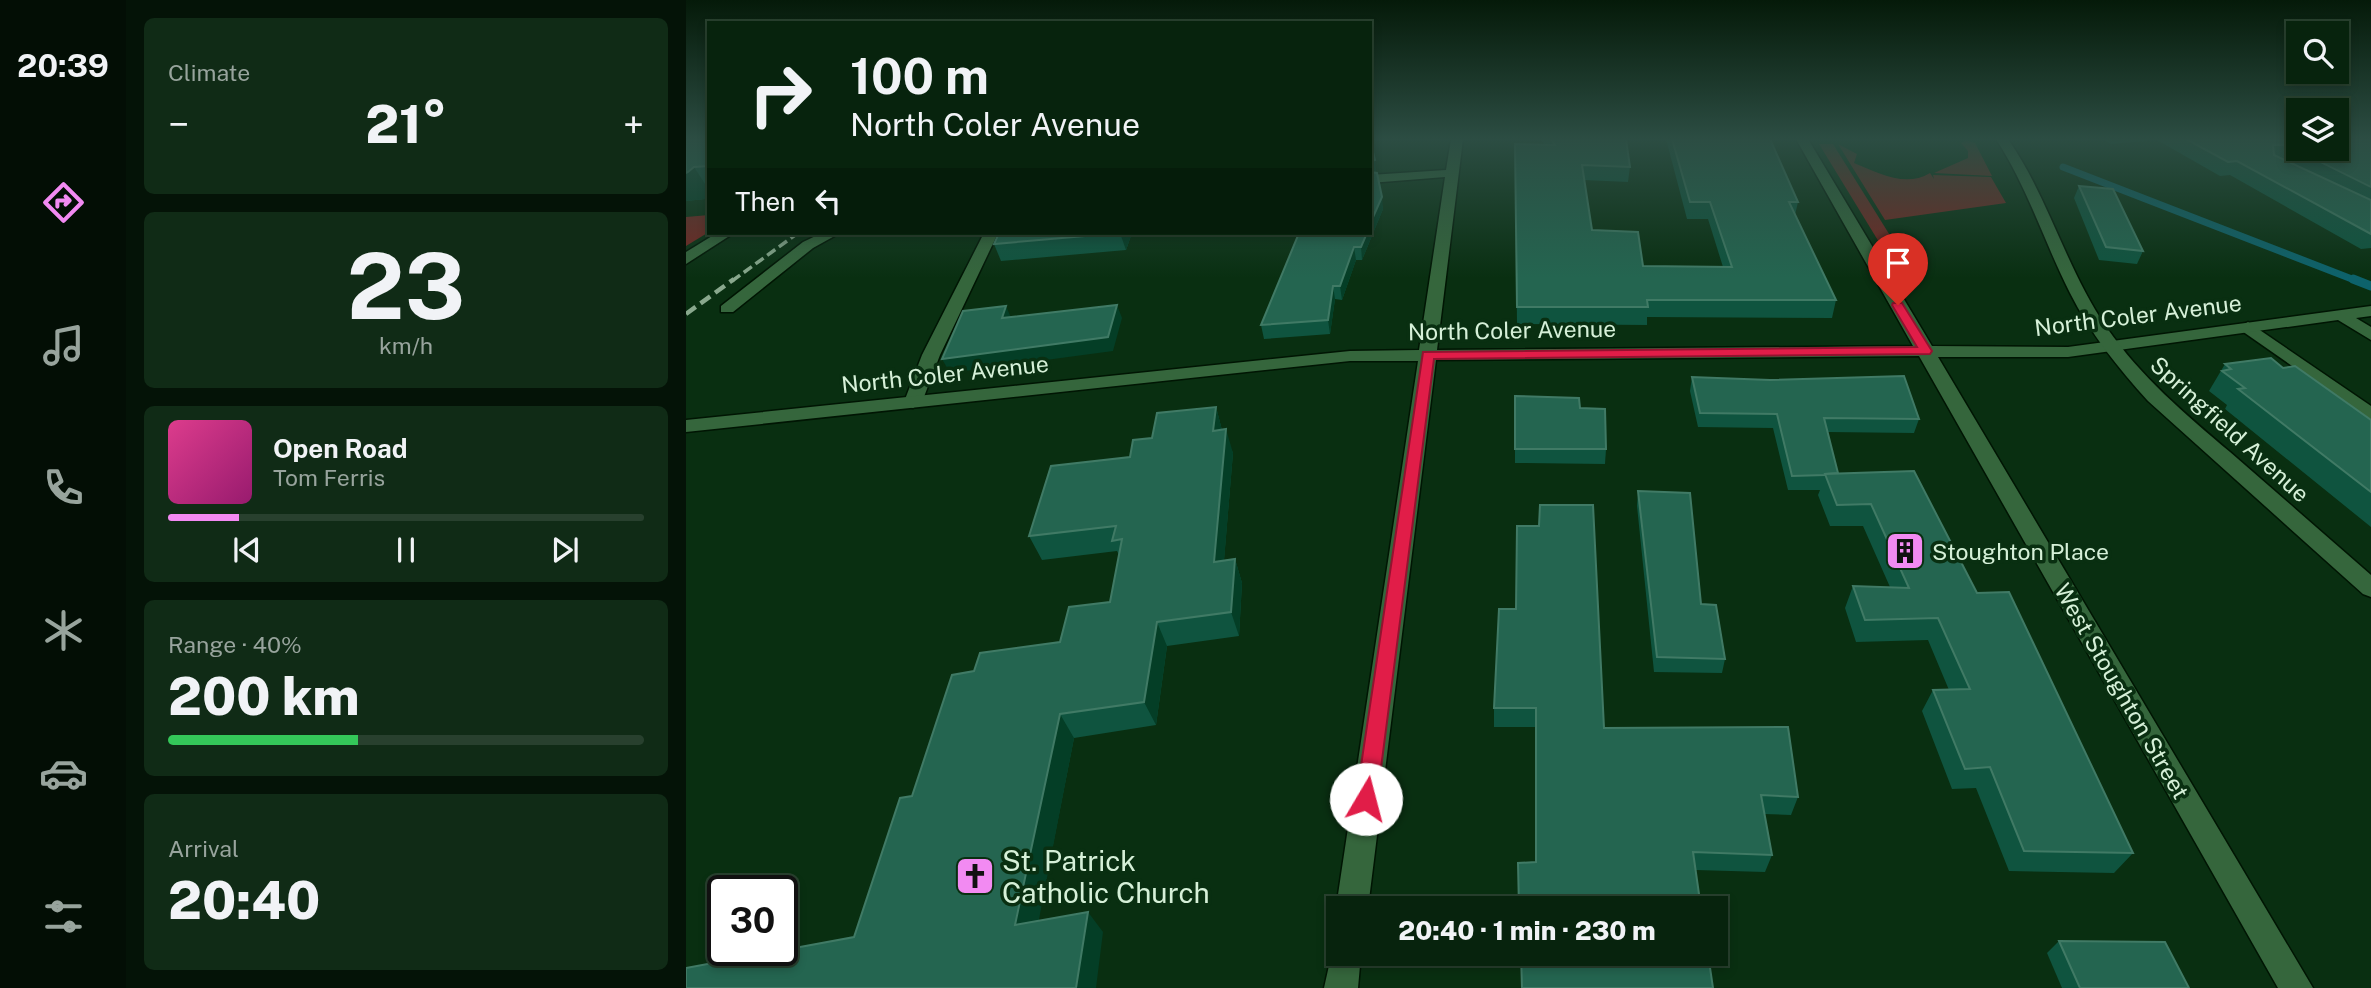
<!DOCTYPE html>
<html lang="en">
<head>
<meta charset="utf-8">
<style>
  :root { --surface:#07230d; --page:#102b16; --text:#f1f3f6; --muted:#98a49d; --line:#28402e; --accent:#f28af2 }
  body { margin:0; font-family:"Public Sans",sans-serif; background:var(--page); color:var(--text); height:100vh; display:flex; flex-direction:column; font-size:26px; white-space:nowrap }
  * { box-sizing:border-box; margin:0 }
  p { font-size:23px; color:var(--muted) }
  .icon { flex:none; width:38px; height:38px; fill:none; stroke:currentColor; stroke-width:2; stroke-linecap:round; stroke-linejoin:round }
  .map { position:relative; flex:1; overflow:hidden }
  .side { display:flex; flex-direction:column; gap:18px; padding:18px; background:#041307; width:560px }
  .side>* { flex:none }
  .banner { position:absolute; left:21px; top:21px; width:665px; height:214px; border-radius:0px; box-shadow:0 4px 10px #0003,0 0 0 2px var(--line); background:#07230d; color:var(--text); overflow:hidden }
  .tools { position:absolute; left:1600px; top:21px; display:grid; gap:14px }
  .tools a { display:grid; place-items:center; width:63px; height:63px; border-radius:0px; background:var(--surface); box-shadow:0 4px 10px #0003,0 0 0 2px var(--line); font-size:35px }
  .speed { position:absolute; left:21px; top:875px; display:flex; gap:14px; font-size:35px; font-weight:700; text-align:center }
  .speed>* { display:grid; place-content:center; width:91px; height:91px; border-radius:50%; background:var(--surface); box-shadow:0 4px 10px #0003,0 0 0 2px var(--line); line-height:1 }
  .speed .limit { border:4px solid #111; border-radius:10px; background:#fff; color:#111 }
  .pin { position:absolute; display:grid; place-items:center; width:60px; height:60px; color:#fff; margin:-72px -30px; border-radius:50% 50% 50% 0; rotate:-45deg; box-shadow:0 0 7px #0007 }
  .pin .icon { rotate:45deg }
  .me { position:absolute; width:77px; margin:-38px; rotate:8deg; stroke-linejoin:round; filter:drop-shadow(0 0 5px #0008) }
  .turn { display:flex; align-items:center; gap:24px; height:147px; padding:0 28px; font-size:32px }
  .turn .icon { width:91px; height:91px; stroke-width:2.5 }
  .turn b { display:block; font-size:49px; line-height:60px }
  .then { display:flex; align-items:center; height:66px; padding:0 28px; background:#0003; gap:14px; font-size:26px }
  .big { font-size:52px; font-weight:800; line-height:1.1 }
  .side .widget { flex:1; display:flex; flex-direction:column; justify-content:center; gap:10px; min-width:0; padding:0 24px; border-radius:10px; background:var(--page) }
  .side .dial { align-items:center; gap:0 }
  .dial b { font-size:91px; line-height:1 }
  .song { display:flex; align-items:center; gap:21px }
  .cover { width:84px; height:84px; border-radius:10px; background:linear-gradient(135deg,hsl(330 70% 55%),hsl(320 70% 35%)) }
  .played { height:7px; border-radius:4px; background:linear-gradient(90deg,var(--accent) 15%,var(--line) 15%) }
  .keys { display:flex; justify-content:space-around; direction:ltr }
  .heat { display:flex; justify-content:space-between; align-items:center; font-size:38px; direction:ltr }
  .charge { height:10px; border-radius:5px; background:linear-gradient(90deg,#34c759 40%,var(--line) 0) }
  .trip { position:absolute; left:640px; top:896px; width:402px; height:70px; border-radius:0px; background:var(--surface); box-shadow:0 4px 10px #0003,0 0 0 2px var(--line); font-weight:800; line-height:70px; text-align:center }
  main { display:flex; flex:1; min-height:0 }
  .dock { display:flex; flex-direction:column; width:126px; justify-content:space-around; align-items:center; background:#030e05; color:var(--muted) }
  .dock .icon { width:49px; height:49px }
  .dock .active { color:var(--accent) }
  .dock b { font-size:32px; color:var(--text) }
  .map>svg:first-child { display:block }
</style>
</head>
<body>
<main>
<nav class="dock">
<b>20:39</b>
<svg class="icon active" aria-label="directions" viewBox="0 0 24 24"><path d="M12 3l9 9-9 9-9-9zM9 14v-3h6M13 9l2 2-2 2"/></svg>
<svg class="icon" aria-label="music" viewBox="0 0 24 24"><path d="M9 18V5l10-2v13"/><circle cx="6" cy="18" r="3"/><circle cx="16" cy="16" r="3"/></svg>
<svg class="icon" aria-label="phone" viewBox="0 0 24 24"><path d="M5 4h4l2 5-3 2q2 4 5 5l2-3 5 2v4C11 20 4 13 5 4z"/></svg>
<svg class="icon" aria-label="climate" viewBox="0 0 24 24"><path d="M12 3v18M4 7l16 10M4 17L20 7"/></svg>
<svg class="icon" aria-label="car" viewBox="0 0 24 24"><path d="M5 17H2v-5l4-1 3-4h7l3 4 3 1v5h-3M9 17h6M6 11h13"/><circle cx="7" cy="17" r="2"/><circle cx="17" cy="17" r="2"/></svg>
<svg class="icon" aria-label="filters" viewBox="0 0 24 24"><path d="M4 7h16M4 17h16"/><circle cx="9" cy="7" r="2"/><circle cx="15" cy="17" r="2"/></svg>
</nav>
<section class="side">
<div class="widget"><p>Climate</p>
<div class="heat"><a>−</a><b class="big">21°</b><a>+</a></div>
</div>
<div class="widget dial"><b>23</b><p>km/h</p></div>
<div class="widget">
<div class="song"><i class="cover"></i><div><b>Open Road</b><p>Tom Ferris</p></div></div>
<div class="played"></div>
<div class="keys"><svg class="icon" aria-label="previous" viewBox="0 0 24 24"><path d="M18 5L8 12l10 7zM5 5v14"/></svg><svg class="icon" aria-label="pause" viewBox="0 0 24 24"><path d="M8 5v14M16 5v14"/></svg><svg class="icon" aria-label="next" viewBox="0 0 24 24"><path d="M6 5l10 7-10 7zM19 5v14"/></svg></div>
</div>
<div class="widget"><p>Range · 40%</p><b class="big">200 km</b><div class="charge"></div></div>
<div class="widget"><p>Arrival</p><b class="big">20:40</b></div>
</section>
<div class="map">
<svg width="1685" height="988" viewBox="0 0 1685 988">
  <rect width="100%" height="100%" fill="#092f11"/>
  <!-- green -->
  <g fill="#762520">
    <path d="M1280 140 1289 143 1306 176 1248 173 1282 158V151L1275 143Z"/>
    <path d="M1133 144H1147L1210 245 1196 247Z"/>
    <path d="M1152 144 1171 154 1168 163C1193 173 1219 188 1244 173L1248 179 1247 175 1305 177 1320 203 1199 220Z"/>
    <path d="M23 215V232L0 246V217Z"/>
  </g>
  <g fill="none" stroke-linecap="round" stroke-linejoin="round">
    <!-- stream-far1 -->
    <path stroke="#0d626b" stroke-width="7" d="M1377 167 1671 281"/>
    <!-- stream -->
    <path stroke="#0d626b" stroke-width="9" d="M1667 279 1685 286"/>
    <!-- lane casing -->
    <g stroke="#001503" stroke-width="3">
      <g id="lane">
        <path d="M31 233H48L0 264V252Z"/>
        <path d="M136 233H154L127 248 47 312H35V306L117 242Z"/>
        <path d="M298 233H312L254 355 236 402 227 408 220 406 218 402 236 355Z"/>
        <path d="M1562 322 1685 406V421L1556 331 1554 327Z"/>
      </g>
    </g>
    <!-- street casing -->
    <g stroke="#001503" stroke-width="3">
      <g id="street">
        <path d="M765 139H777L751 350 1227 346 1110 139H1122L1246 346 1382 347 1685 306V316L1670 318 1685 327V340L1652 320 1382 357H1252L1627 988H1592L1233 356 750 360 682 908H653V914L650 908 732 361H664L0 432V420L664 351 733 350 759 177 684 183V175L760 170Z"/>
        <path d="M653 940V954H675L672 988H638L648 943Z"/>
      </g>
    </g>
    <!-- secondary casing -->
    <g stroke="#001503" stroke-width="3">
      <path id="secondary" d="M1310 139H1322C1363 198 1380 269 1421 328 1455 377 1499 414 1544 452 1591 493 1638 534 1685 575V597L1677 594 1462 401C1432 368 1404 333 1384 293 1358 242 1342 188 1310 139Z"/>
    </g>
    <!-- lane -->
    <use href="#lane" fill="#35663c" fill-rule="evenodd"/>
    <!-- street -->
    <use href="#street" fill="#35663c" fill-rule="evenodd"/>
    <!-- secondary -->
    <use href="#secondary" fill="#35663c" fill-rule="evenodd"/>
    <!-- rail-far1 -->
    <path stroke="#89a88d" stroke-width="3.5" stroke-dasharray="10 4.5" stroke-linecap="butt" d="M46 281 112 233"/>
    <!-- rail -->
    <path stroke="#89a88d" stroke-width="4.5" stroke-dasharray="12 6" stroke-linecap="butt" d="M0 314 48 279"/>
  </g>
  <!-- wall -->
  <g fill="#0f543f">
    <path d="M0 139H23V195L19 199 0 201Z"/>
    <path d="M684 139 690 172H688L697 209 676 260H670L656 300 649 299 644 334 578 339 575 325 684 233Z"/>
    <path d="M855 139H940L944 167 942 182 898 180 906 230 957 266 1037 267 1022 219H1001L980 139H1084L1112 202 1109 215 1150 300 1146 318 961 317V325L831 324 829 144 859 145Z"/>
    <path d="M1417 139H1685V248L1675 249 1544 175 1534 176 1471 140 1425 144Z"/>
    <path d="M1393 186 1457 251 1451 264 1413 260 1388 198Z"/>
    <path d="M313 233H446L440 250 315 261 308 244Z"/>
    <path d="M1539 364 1597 368 1685 420V527L1539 409 1541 405 1523 391Z"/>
    <path d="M1006 377 1233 419 1228 433 1142 432 1152 473 1291 593 1447 853 1428 873 1323 871 1290 788 1266 789 1236 711 1247 690H1263L1242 640 1170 642 1159 608 1167 586 1204 587 1177 526H1144L1132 495 1134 490H1102L1087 428 1012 427 1004 391Z"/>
    <path d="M829 396 894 408 920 449 919 464 829 463Z"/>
    <path d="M530 407 536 430 547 453 538 560 549 559 556 583 553 636 481 646 470 725 388 738 352 921 417 932 168 937 226 796 374 642 424 602 433 555 431 551 356 560 343 536 444 457 466 438Z"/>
    <path d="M952 491 1039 659 1036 673 968 672 951 506Z"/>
    <path d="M813 609 918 728 1112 797 1105 815 1078 814 1086 855 1079 872 1010 870 850 862V727H808V708Z"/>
    <path d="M1373 941 1503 988H1376L1361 953Z"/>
  </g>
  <!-- shaded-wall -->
  <g fill="#043e26">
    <path d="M689 160 690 172 684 173V161Z"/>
    <path d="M8 167 23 190V195L19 199 0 201V173Z"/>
    <path d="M696 197 697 209 676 260 675 247 681 233H684V224Z"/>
    <path d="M434 233H446L440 250Z"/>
    <path d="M668 247 670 260 656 300 654 286Z"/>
    <path d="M647 286 649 299 644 334 642 320Z"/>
    <path d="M431 305 436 318 427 351 264 373 256 359Z"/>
    <path d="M320 306 326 320 316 318Z"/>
    <path d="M530 407 536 430 527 431Z"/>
    <path d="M540 429 547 453 536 585 528 562Z"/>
    <path d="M549 559 556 583 553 636 545 612Z"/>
    <path d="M471 622 481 646 470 725 458 702Z"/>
    <path d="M374 714 388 738 348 945 329 925Z"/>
    <path d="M402 912 417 932 410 988H390Z"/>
  </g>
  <!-- building -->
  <g fill="#246550" stroke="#407a65" stroke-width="2">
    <path d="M0 139H23V166L8 167 2 172 0 173Z"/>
    <path d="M684 139 689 160 684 161Z"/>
    <path d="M865 139H940L944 167 896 165 906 230 952 232 957 266 1046 267 1024 202H1004L986 139H1084L1112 202H1103L1150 300H961L962 307H831L829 144 869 145Z"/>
    <path d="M1500 139H1612V149H1650V139H1685V187L1600 145H1587L1588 155 1685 200V234L1551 161 1542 162Z"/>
    <path d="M684 172 691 173 696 197 684 224Z"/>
    <path d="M1393 186 1427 189 1457 251 1420 247Z"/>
    <path d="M313 233H434L308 244Z"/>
    <path d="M613 233H681L675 247H668L654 286H647L642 320 575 325Z"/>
    <path d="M431 305 422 337 256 359 277 311 320 306 316 318Z"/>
    <path d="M1585 358 1597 368 1609 366 1685 420V492L1552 389 1559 388 1536 371 1545 369 1539 364Z"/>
    <path d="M1218 376 1233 419 1138 418 1152 473 1139 474V475L1106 476 1091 414 1014 413 1006 377 1084 380Z"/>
    <path d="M829 396 893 398 894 408 919 409 920 449H829Z"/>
    <path d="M530 407 527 431 540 429 528 562 549 559 545 612 471 622 458 702 374 714 329 925 402 912 390 988H0V968L168 937 214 798 226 796 266 675 288 671 294 653 374 642 383 607 424 602 436 539 426 541 430 526 343 536 365 466 444 457 447 440 466 438 471 413Z"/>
    <path d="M1228 471 1291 593 1323 592 1447 853 1338 851 1304 767 1279 769 1247 690 1284 689 1252 618 1179 620 1167 586 1223 588 1185 504 1151 505 1139 474Z"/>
    <path d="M952 491 1004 493 1015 604 1030 605 1039 659 971 657Z"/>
    <path d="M854 505H907L918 728 1102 727 1112 797 1075 795 1086 855 1007 852 1015 908H833L832 863 850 862V708H808L813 609H830L831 526H853Z"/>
    <path d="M1373 941 1479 942 1503 988H1394Z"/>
    <path d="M835 954H1022L1027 988H836Z"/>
  </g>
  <!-- sky -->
  <linearGradient id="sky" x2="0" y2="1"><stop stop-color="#051a09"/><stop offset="0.5" stop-color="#2c4d43"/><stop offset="1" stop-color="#2c4d43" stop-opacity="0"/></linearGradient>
  <rect width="1685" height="278" fill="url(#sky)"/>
  <!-- route -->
  <path fill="#e11d48" stroke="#92132f" stroke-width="2" d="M1207 303H1216L1246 351 1244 354 748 359 691 799 688 806 680 809 673 806 670 799 737 352 1231 347 1206 305Z"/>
  <!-- icons -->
  <defs>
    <g id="building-square" transform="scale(2.0125)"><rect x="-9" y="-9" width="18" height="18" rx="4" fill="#f28af2" stroke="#092f11"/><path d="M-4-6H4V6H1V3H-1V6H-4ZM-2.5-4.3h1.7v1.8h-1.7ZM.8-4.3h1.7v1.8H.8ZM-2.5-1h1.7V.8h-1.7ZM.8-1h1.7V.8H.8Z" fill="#111"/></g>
    <g id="church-square" transform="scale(2.0125)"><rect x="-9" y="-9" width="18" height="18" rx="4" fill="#f28af2" stroke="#092f11"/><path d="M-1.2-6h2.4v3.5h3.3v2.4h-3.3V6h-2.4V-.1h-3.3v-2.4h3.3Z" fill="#111"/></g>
  </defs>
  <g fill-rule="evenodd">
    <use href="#building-square" x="1219" y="551"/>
    <use href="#church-square" x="289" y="876"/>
  </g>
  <g text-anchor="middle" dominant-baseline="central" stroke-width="7" stroke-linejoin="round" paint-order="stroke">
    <!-- street labels -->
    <g font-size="23" fill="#d6f0d8" stroke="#092f11">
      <text transform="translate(1452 315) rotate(-7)">North Coler Avenue</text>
      <text transform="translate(826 330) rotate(-1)">North Coler Avenue</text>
      <text transform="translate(259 374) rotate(-6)">North Coler Avenue</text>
      <text transform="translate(1544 429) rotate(42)">Springfield Avenue</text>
      <text transform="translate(1436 691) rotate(60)">West Stoughton Street</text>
    </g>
    <!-- poi labels -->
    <g font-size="23" fill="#d6f0d8" stroke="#092f11" text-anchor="start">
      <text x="1246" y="551">Stoughton Place</text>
    </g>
    <!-- near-poi labels -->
    <g font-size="28" fill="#d6f0d8" stroke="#092f11" text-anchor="start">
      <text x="316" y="860">St. Patrick<tspan x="316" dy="32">Catholic Church</tspan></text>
    </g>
  </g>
</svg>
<div class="tools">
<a><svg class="icon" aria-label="search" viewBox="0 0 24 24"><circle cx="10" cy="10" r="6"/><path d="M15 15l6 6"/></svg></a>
<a><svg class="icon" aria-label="layers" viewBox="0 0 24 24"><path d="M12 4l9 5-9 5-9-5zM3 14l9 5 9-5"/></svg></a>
</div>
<div class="speed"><div class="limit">30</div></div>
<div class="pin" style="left:1212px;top:305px;background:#d93025"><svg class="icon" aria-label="arrive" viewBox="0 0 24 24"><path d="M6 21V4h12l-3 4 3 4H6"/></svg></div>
<svg class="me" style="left:680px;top:799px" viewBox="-20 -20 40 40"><circle r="19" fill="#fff"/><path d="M0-13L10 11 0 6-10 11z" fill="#e11d48"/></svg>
<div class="trip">20:40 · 1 min · 230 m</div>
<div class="banner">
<div class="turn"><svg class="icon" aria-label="right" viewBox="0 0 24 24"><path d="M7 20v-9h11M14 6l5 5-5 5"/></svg><div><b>100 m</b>North Coler Avenue</div></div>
<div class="then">Then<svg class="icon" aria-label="left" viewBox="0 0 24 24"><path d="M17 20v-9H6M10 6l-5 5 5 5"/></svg></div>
</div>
</div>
</main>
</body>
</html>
